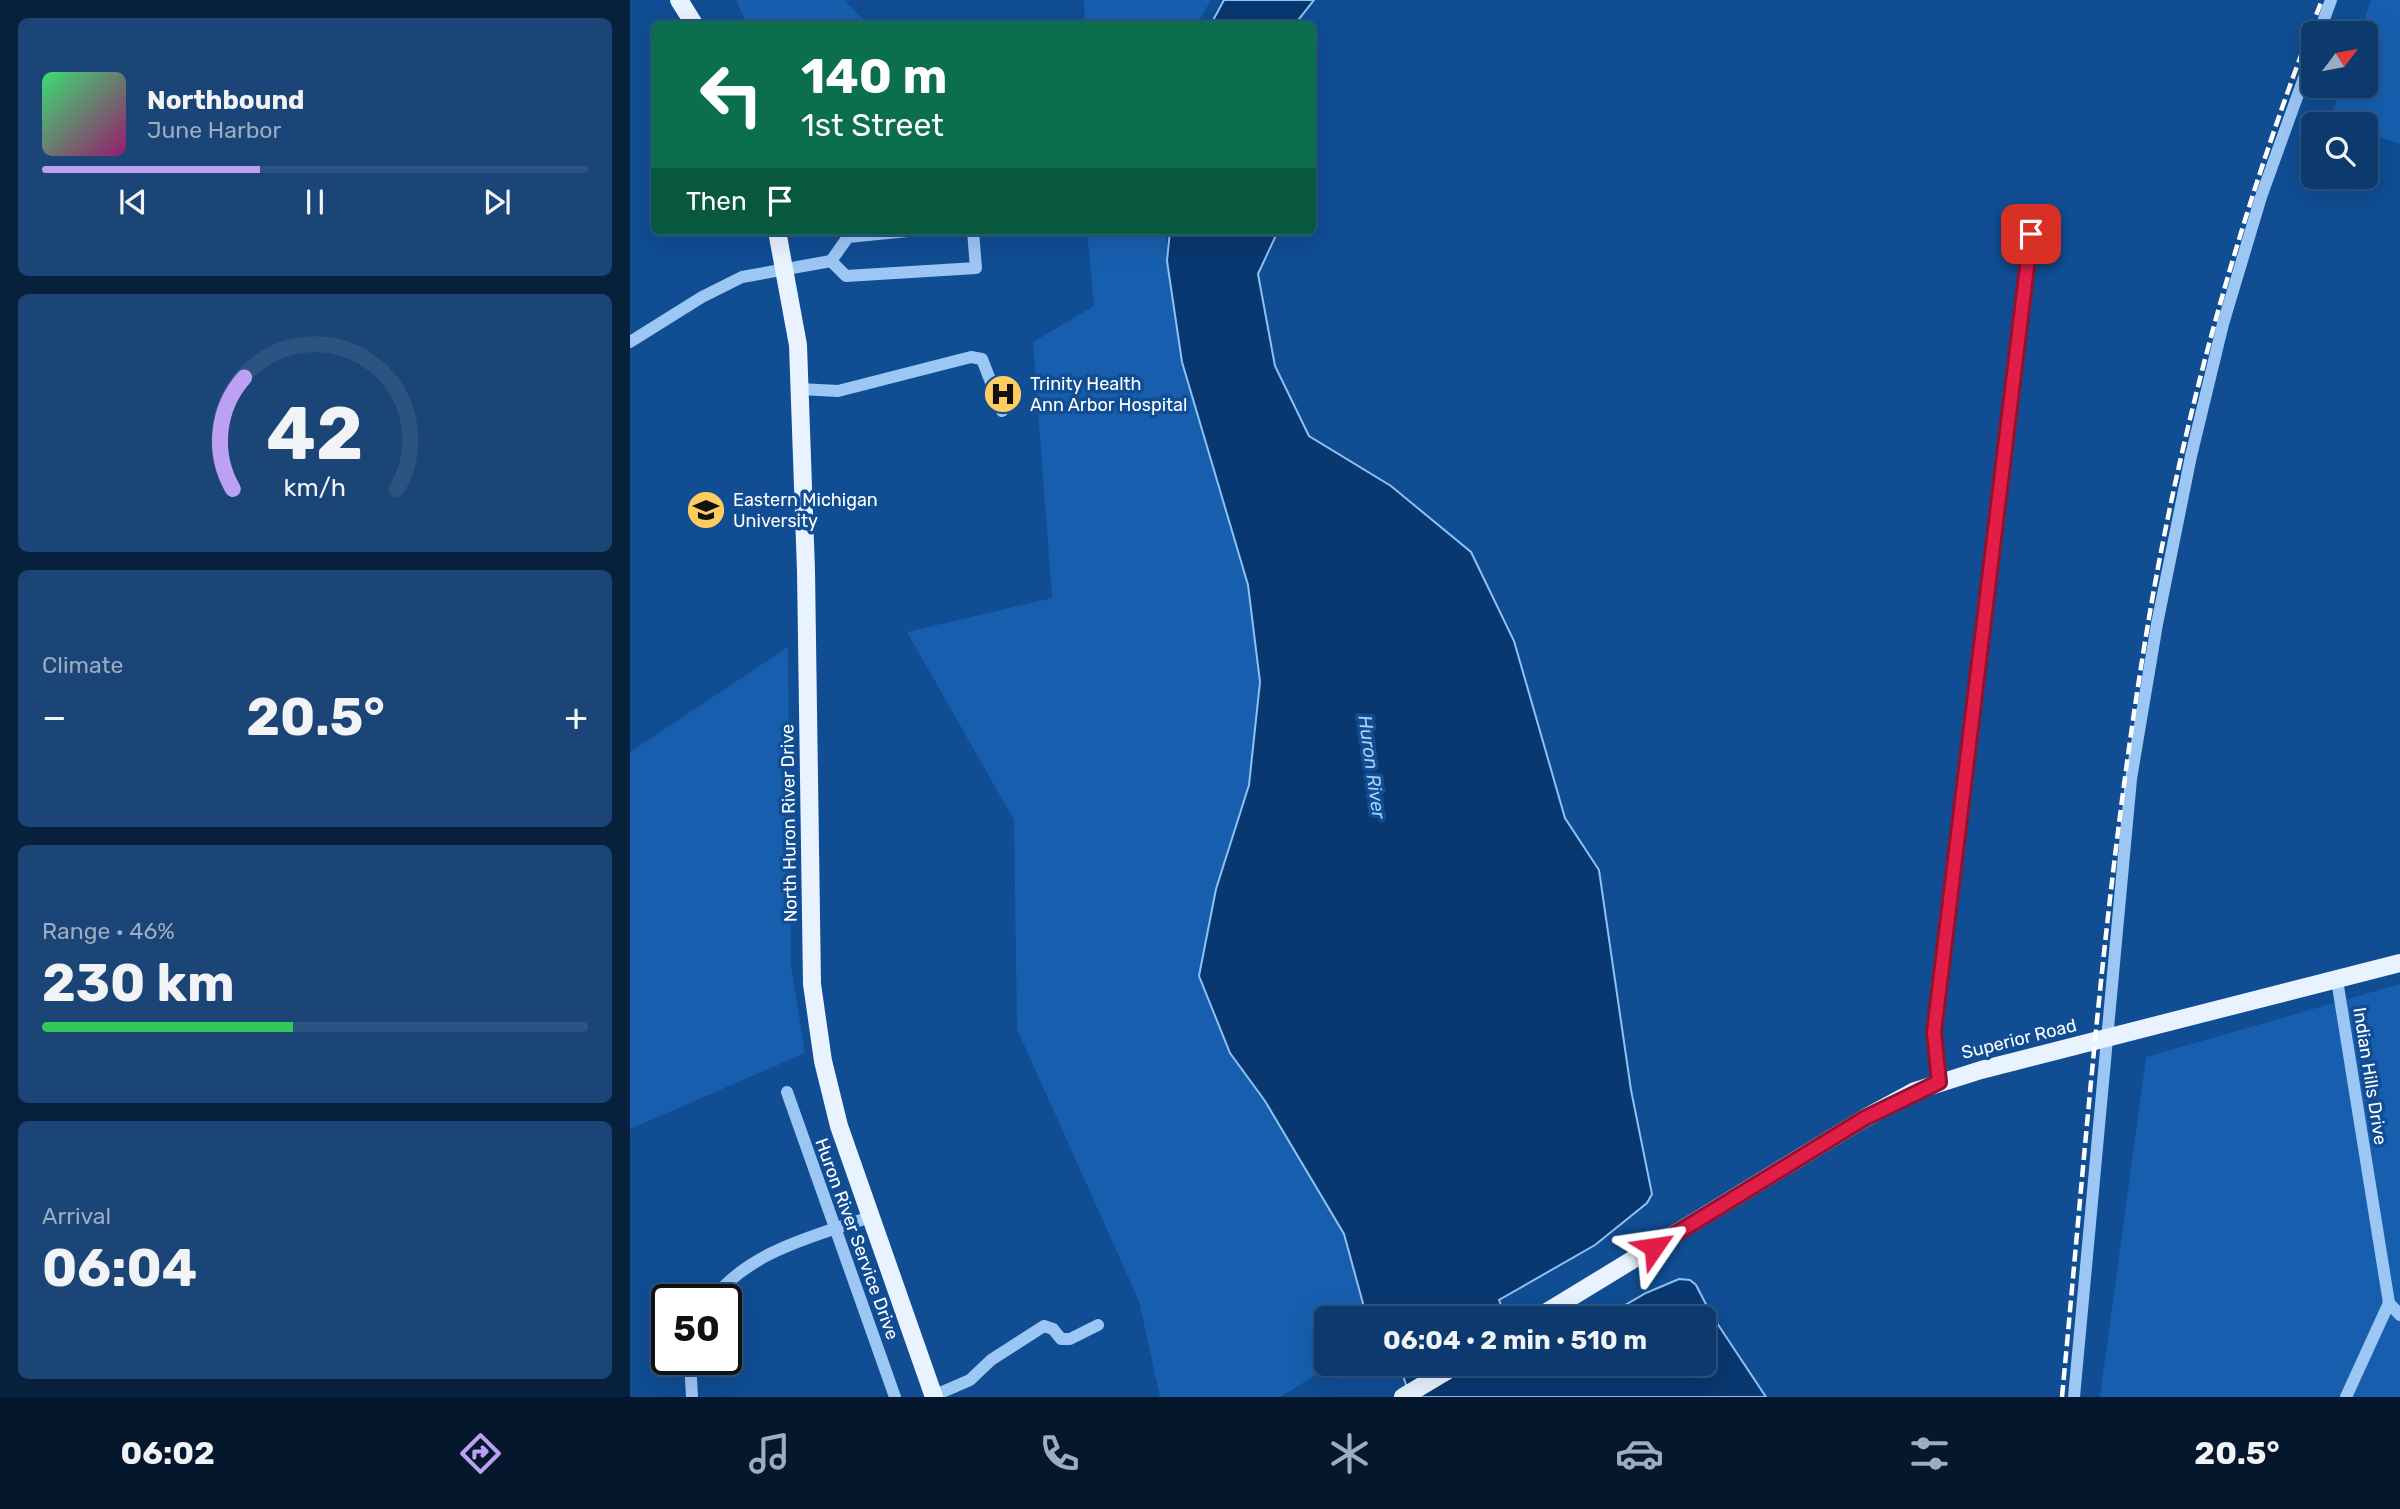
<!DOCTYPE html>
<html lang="en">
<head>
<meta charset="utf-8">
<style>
  :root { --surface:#0c3a6e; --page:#1a4576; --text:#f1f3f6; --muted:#9aadc2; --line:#2c5481; --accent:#bca0f2 }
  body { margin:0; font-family:Rubik,sans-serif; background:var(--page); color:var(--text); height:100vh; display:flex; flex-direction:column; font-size:26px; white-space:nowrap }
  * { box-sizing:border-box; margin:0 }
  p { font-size:23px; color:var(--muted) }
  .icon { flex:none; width:38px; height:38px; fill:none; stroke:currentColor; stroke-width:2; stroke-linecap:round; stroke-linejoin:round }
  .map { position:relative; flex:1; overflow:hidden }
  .panel { display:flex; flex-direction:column; gap:18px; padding:18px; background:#07203c; width:630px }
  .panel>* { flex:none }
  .hud { position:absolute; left:21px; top:21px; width:665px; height:214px; border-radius:10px; box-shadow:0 7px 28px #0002,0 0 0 2px var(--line); background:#0b6e4f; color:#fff; overflow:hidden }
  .needle { width:46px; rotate:58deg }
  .fabs { position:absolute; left:1671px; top:21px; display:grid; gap:14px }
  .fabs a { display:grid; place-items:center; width:77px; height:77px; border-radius:10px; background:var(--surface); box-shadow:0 7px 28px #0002,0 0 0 2px var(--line); font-size:35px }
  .speed { position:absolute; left:21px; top:1284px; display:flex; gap:14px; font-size:35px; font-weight:700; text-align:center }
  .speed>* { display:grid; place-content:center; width:91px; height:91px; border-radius:50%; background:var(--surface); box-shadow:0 7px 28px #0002,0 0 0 2px var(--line); line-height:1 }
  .speed .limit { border:4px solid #111; border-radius:10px; background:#fff; color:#111 }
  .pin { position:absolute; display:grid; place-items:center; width:60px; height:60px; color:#fff; margin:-30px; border-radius:14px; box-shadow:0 4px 10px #0006 }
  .me { position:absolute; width:77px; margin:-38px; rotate:58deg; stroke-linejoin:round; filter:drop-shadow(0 0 5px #0008) }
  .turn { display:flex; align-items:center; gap:24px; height:147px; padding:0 35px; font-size:32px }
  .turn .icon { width:91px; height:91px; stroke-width:2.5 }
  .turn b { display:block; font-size:49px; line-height:60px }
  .then { display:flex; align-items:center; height:66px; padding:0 35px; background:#0003; gap:14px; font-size:26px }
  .big { font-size:52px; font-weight:700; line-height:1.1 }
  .panel .tile { flex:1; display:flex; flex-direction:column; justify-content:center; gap:10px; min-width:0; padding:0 24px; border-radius:10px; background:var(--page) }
  .panel .dial { align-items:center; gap:0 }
  .dial svg { height:182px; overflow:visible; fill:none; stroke:var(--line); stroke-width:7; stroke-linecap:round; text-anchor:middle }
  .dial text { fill:var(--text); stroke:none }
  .song { display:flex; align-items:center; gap:21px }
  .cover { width:84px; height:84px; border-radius:10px; background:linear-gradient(135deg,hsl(140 70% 55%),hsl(320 70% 35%)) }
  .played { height:7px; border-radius:4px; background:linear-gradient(90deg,var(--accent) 40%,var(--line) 40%) }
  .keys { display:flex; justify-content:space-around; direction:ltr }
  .heat { display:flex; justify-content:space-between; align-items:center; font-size:38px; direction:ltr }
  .charge { height:10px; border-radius:5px; background:linear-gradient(90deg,#34c759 46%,var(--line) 0) }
  .trip { position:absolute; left:684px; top:1306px; width:402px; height:70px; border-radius:10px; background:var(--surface); box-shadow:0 7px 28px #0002,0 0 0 2px var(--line); font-weight:700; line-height:70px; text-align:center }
  .tabs { display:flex; height:112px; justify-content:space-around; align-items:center; background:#05172c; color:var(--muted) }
  .tabs .icon { width:49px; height:49px }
  .tabs .on { color:var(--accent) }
  .tabs b { font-size:32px; color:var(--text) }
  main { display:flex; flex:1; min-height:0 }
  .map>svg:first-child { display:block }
</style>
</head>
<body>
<main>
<section class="panel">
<div class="tile">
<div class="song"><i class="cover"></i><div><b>Northbound</b><p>June Harbor</p></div></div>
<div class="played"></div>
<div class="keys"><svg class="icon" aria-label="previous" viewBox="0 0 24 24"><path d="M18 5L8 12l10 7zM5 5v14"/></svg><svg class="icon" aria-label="pause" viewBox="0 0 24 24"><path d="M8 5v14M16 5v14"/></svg><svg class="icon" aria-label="next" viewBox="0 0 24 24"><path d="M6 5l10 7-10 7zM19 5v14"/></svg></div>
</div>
<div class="tile dial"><svg viewBox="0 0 100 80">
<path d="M14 69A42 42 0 1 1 86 69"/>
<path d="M14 69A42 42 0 0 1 19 20" stroke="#bca0f2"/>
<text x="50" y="56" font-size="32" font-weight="700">42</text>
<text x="50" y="72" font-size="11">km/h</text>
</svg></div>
<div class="tile"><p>Climate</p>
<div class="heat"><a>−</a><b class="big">20.5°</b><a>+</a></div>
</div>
<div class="tile"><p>Range · 46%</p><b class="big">230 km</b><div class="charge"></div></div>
<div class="tile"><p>Arrival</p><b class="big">06:04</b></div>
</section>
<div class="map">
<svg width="1770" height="1397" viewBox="0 0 1770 1397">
  <rect width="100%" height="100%" fill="#104d93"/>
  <!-- green -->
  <g fill="#175fae">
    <path d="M106 0H214L238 24H117Z"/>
    <path d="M454 0H581L567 24H455Z"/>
    <path d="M1741 0H1770V144L1736 133V124L1699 122 1712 86H1736V33H1730Z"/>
    <path d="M457 231H535L552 362 618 585 630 682 619 785 586 889 569 976 600 1053 635 1101 714 1234 740 1318H696V1363H705L650 1397H530L509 1301 387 1029 384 820 277 632 422 598 403 342 464 306Z"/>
    <path d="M158 647 161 966 175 1053 0 1129V752Z"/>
    <path d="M1770 984V1397H1470L1516 1057Z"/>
  </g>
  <!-- water -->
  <g fill="#09376f" stroke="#8dc2f7" stroke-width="2">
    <path d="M594 0H684L665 24H581Z"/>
    <path d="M540 231H648L628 274 645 366 679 436 761 486 841 552 884 641 935 818 969 870 1001 1090 1022 1194 1017 1203 965 1245 869 1300 876 1318H737L714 1234 635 1101 600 1053 569 976 586 889 619 785 630 682 618 585 552 362 537 261Z"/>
    <path d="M1049 1279 1060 1280 1066 1285 1081 1314 1136 1397H780L769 1363H1074V1318H973L1016 1293Z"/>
  </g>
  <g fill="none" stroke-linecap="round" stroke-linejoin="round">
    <!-- minor -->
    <g stroke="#9cc6f4" stroke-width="12">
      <path d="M1689 33 1701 0"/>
      <path d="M201 261 216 276 346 268 343 231"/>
      <path d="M0 342 72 297 112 277 201 261 218 237 278 231"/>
      <path d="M170 389 208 391 341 357 352 359 372 411"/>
      <path d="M1707 980 1759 1303"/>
      <path d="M1309 1082 1305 1032 1401 234"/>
      <path d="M157 1092 265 1397"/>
      <path d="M82 1300C119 1251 185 1236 240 1217"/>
      <path d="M60 1360 62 1397"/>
      <path d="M303 1396 340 1380 361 1360 414 1326 423 1329 431 1339H440L468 1325"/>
      <path d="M1444 1397 1501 779 1527 624 1561 456 1593 324 1631 197 1684 50"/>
      <path d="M1716 1397 1759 1303 1770 1315"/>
    </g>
    <!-- major -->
    <g stroke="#e9f2ff" stroke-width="18">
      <path d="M49 0 64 24"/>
      <path d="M147 231 168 345 176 571 182 984 193 1061 209 1126 304 1397"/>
      <path d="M907 1318 1235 1118 1285 1091 1351 1070 1770 963"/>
      <path d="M773 1397 830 1363"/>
    </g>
    <!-- rail -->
    <path stroke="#fff" stroke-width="4.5" stroke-dasharray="12 5" stroke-linecap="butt" d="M1432 1397C1457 1133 1476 868 1521 606 1557 400 1616 195 1692 0"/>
  </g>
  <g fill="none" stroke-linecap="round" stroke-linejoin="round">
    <!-- route casing -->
    <g stroke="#92132f" stroke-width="18">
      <path id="route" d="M1024 1247 1235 1118 1309 1082 1304 1032 1401 234"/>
    </g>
    <!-- route -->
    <use href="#route" stroke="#e11d48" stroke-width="12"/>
  </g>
  <!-- icons -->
  <defs>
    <g id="hospital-disc" transform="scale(2.0125)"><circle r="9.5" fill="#ffcc5f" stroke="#104d93"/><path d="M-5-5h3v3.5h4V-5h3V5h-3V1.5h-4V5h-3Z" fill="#111"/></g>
    <g id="university-disc" transform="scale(2.0125)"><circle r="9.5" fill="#ffcc5f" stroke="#104d93"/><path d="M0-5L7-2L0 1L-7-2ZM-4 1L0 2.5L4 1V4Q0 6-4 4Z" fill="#111"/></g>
  </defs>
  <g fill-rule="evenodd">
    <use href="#hospital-disc" x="373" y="394"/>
    <use href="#university-disc" x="76" y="510"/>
  </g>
  <g text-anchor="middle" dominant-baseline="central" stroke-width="7" stroke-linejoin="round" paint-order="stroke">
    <!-- poi labels -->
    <g font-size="18" fill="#fff" stroke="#104d93" text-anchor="start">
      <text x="400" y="384">Trinity Health<tspan x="400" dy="21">Ann Arbor Hospital</tspan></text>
      <text x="103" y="500">Eastern Michigan<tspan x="103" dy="21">University</tspan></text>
    </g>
    <!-- street labels -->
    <g font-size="18" fill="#fff" stroke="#104d93">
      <text transform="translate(159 823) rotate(-91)">North Huron River Drive</text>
      <text transform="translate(1389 1039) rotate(-14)">Superior Road</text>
      <text transform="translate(1740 1076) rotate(81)">Indian Hills Drive</text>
      <text transform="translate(227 1239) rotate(70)">Huron River Service Drive</text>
    </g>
    <!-- water labels -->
    <g font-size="19" font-style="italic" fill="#a8d0fb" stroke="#104d93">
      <text transform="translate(742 767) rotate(82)">Huron River</text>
    </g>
  </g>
</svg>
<div class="fabs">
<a><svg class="needle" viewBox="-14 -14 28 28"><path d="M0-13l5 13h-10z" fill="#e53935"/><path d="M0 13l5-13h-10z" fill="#9aadc2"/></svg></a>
<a><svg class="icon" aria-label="search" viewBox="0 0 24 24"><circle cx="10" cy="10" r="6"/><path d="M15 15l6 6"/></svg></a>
</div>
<div class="speed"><div class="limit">50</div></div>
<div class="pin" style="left:1401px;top:234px;background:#d93025"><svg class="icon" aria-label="arrive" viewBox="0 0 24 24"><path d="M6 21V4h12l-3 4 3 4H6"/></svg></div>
<svg class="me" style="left:1024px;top:1247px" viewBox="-20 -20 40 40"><path d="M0-17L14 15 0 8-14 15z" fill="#e11d48" stroke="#fff" stroke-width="4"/></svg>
<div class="trip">06:04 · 2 min · 510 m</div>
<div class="hud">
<div class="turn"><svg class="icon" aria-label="left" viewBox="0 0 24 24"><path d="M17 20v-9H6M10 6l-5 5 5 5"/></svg><div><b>140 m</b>1st Street</div></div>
<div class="then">Then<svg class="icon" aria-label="arrive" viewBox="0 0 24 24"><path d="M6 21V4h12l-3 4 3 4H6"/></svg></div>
</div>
</div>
</main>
<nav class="tabs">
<b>06:02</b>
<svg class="icon on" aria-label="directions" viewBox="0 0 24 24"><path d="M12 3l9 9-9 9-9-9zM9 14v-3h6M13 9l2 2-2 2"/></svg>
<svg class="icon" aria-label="music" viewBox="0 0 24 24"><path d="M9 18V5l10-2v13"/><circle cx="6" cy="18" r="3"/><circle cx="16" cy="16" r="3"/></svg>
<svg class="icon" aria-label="phone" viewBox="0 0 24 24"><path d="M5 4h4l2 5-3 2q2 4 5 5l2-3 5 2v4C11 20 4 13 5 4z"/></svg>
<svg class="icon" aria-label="climate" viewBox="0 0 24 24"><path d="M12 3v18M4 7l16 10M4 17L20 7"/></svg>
<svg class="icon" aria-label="car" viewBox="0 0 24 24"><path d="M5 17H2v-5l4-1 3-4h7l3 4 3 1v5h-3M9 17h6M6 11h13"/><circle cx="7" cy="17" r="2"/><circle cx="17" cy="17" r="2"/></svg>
<svg class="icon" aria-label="filters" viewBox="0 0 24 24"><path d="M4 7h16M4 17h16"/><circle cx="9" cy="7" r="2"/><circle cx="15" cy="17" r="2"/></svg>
<b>20.5°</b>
</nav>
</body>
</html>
